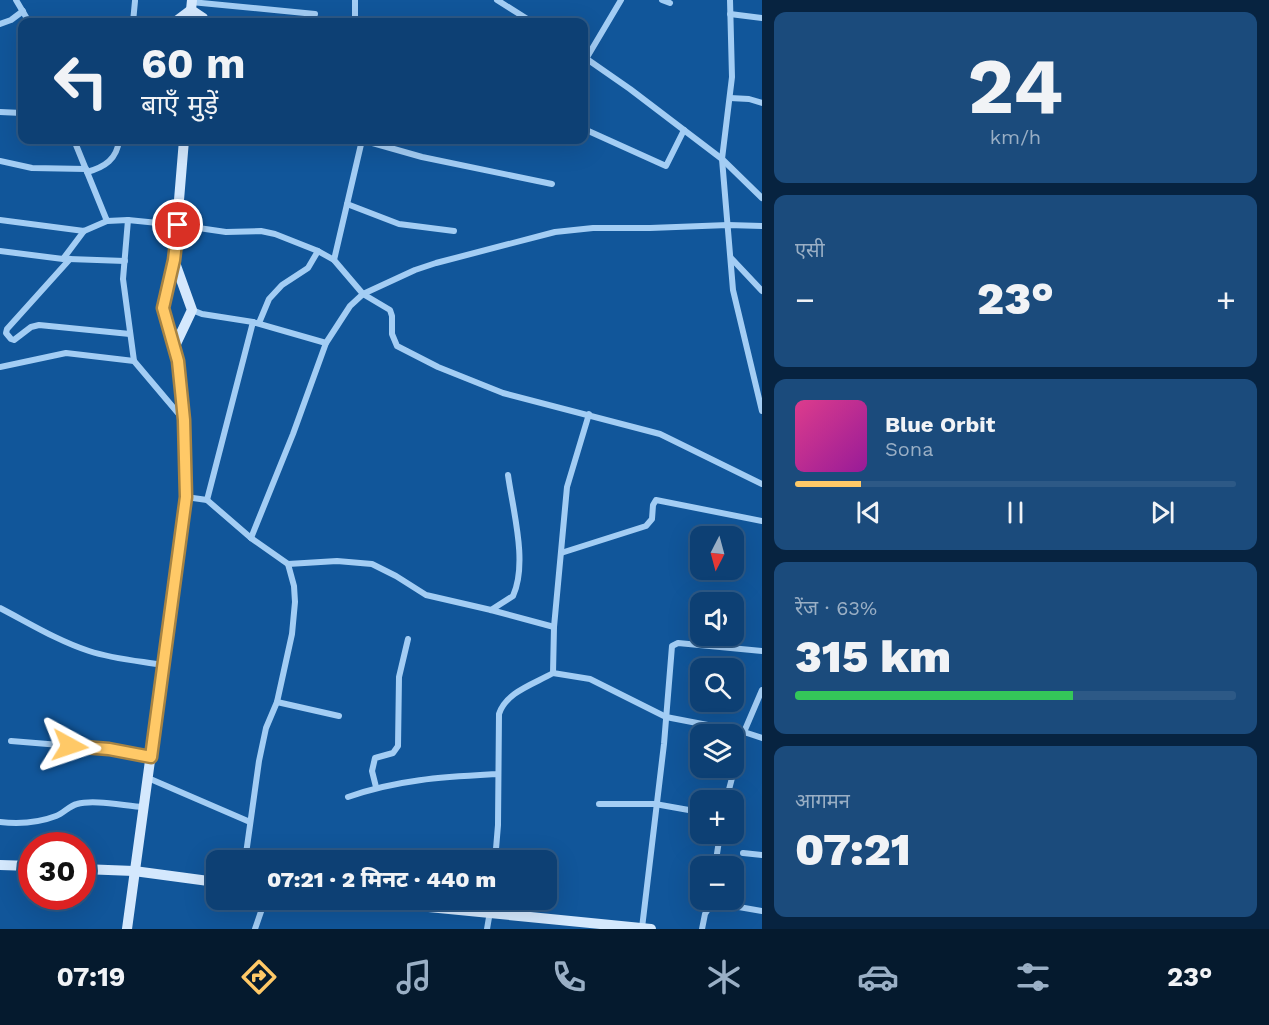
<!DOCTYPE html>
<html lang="hi">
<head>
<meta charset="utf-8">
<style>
  :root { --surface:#0d4074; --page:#1b4b7c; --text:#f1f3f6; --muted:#9aafc5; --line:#2d5986; --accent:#ffc967 }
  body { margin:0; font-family:"Work Sans","Noto Sans Devanagari",sans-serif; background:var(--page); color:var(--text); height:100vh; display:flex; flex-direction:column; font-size:22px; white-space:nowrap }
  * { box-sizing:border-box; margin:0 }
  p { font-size:20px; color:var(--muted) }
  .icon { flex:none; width:33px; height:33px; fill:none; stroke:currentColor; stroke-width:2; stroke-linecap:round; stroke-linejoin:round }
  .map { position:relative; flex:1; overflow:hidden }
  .details { display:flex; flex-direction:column; gap:12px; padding:12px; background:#072340; width:507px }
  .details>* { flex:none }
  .guide { position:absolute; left:18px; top:18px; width:570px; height:126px; border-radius:12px; box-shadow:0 6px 24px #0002,0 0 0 2px var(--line); background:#0d4074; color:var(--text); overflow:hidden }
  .needle { width:39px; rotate:186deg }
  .fabs { position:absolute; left:690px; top:526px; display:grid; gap:12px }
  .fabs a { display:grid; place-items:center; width:54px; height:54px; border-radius:12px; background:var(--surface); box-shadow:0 6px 24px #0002,0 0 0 2px var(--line); font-size:30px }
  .speed { position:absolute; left:18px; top:832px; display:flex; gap:12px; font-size:30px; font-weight:700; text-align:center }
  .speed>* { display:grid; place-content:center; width:78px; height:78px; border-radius:50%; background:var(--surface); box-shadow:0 6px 24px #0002,0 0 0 2px var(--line); line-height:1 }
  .speed .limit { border:9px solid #d22; background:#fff; color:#111 }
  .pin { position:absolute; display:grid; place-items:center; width:51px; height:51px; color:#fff; margin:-26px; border:3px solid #fff; border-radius:50%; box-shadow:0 2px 6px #0007 }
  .me { position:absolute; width:66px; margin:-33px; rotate:95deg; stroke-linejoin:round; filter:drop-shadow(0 0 4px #0008) }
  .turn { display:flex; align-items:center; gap:21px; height:126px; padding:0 24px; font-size:27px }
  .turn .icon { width:78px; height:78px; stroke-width:2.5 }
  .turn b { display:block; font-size:42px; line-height:51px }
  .big { font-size:45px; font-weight:800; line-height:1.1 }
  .details .widget { flex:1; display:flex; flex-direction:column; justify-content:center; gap:9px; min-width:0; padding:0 21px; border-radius:12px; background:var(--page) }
  .details .dial { align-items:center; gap:0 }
  .dial b { font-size:78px; line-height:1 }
  .song { display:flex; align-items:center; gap:18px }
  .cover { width:72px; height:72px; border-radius:9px; background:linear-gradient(135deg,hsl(330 70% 55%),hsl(300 70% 35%)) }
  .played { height:6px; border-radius:3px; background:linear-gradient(90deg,var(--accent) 15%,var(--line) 15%) }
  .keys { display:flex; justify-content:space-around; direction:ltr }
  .heat { display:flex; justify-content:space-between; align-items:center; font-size:33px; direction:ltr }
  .charge { height:9px; border-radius:4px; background:linear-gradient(90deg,#34c759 63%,var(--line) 0) }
  .trip { position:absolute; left:206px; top:850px; width:351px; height:60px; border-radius:12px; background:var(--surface); box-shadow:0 6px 24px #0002,0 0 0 2px var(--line); font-weight:800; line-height:60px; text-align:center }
  .dock { display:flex; height:96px; justify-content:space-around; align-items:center; background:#051a2e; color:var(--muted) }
  .dock .icon { width:42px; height:42px }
  .dock .selected { color:var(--accent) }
  .dock b { font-size:27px; color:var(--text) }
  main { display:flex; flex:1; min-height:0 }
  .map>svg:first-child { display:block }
</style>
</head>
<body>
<main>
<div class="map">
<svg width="762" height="929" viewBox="0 0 762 929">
  <rect width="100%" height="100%" fill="#11569a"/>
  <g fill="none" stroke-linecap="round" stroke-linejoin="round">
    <!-- street -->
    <g stroke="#a3cdf4" stroke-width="6">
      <path d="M16 0 29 22"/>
      <path d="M355 0V22"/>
      <path d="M497 0 532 22"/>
      <path d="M662 0 670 3"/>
      <path d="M730 0 732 77 722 159 733 290 762 411"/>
      <path d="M191 2 315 14"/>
      <path d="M730 14 762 18"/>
      <path d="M133 22 135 1"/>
      <path d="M0 24 11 20 23 11"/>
      <path d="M584 57 630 89 722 159 762 198"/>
      <path d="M586 59 621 0"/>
      <path d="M730 98 749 99 762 103"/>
      <path d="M0 112 22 113"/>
      <path d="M584 129 666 166 684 130"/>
      <path d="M74 140 107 221 128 220 178 225 226 232 261 231 275 234 318 251 334 260"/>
      <path d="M362 140 334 260 363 294 390 310 392 316V334L397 346 438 367 503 393 660 434 762 484"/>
      <path d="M362 140 422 157 552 184"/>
      <path d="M0 161 32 168 86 169"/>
      <path d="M87 172C105 167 117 159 119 140"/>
      <path d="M347 204 399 224 454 231"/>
      <path d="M0 220 84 231 107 221"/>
      <path d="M128 220 123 279 134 361"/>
      <path d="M0 251 63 259 84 231"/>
      <path d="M69 259 125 261"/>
      <path d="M70 259 7 329 6 333 11 339 14 340 31 327 39 325 130 334"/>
      <path d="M732 259 762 291"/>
      <path d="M192 310 202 314 253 322"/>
      <path d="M259 323 269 299 282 285 308 268 318 251"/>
      <path d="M0 367 66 353 134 361 183 419"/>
      <path d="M589 414 567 487 554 627 553 673 590 679 666 717 744 732 762 738"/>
      <path d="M186 497 207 500 251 538"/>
      <path d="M207 500 253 322 326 343"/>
      <path d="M561 553 646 526 652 519 653 505 656 500 762 521"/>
      <path d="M288 564 337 561 372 564 396 576 426 595 491 610 554 627"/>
      <path d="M0 608C29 623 58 641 89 651 113 659 139 661 163 665"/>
      <path d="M491 610 513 596C528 563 513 511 508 475"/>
      <path d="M277 702 339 716"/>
      <path d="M11 741 109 749 151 757"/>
      <path d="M148 778 250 822"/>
      <path d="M376 787 372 771 375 758 393 753 398 746 399 677 408 639"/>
      <path d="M348 797C399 779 445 777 498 774"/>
      <path d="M726 801 744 732 762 690"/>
      <path d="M599 804H655L700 812"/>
      <path d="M0 822C19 824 38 823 56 816 64 813 69 806 77 804 94 799 125 806 144 807"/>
      <path d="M743 853 762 855"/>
      <path d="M245 861 259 761 266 728 277 702 292 634 295 602 294 586 288 564 251 538 293 434 326 343 350 306 363 294 415 270 436 263 555 232 593 228H650L728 225 762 226"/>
      <path d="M495 861 498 825 499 714C506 692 534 684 553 673"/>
      <path d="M715 867 720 834"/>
      <path d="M642 928 664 744 672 646 678 643 762 651"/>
      <path d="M255 929 265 900"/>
      <path d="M487 929 492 900"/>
      <path d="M702 929 705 914 710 906H733L762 911"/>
    </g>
    <!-- secondary -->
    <g stroke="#d4e8fd" stroke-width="10">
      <path d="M192 0 191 10 203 18 205 22"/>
      <path d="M175 22 191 10"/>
      <path d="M174 348 192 310 174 260"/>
      <path d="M0 865 32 866"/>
      <path d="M82 869 134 871 216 882"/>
      <path d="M357 900 651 929"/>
      <path d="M127 929 186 497 184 420 178 361 163 308 174 260 184 140"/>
    </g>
  </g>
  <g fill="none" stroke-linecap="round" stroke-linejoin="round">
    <!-- route casing -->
    <g stroke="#a68343" stroke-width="15">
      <path id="route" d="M70 746 109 749 151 757 186 497 184 420 178 361 163 308 174 260 178 225"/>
    </g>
    <!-- route -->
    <use href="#route" stroke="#ffc967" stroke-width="10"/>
  </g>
</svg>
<div class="fabs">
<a><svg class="needle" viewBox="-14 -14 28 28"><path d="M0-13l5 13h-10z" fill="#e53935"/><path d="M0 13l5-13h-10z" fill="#9aafc5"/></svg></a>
<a><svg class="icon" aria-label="sound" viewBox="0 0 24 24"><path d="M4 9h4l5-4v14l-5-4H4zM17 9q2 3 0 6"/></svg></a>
<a><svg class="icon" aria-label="search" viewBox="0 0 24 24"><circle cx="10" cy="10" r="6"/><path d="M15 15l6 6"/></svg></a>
<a><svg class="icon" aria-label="layers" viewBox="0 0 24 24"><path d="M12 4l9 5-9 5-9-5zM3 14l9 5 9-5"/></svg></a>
<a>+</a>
<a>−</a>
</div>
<div class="speed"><div class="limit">30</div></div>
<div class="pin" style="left:178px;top:225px;background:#d93025"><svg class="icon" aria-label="arrive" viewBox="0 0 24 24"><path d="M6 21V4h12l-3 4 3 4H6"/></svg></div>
<svg class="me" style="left:70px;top:746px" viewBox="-20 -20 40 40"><path d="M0-17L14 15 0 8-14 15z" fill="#ffc967" stroke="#fff" stroke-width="4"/></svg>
<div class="trip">07:21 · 2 मिनट · 440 m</div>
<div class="guide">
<div class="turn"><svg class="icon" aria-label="left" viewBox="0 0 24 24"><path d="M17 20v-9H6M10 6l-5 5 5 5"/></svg><div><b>60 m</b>बाएँ मुड़ें</div></div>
</div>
</div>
<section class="details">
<div class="widget dial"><b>24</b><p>km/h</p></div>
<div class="widget"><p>एसी</p>
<div class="heat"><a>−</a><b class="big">23°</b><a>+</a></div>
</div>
<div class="widget">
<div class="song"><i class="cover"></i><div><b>Blue Orbit</b><p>Sona</p></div></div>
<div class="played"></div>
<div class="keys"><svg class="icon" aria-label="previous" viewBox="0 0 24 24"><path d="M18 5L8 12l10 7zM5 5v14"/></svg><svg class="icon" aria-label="pause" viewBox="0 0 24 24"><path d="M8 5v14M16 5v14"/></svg><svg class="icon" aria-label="next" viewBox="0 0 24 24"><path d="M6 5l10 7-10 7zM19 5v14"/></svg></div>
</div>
<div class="widget"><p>रेंज · 63%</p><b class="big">315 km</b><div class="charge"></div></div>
<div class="widget"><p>आगमन</p><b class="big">07:21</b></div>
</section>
</main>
<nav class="dock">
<b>07:19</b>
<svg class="icon selected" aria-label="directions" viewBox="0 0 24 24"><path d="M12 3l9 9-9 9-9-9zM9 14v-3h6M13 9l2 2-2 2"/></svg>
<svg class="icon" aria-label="music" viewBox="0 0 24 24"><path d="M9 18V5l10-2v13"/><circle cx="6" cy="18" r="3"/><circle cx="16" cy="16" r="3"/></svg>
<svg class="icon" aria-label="phone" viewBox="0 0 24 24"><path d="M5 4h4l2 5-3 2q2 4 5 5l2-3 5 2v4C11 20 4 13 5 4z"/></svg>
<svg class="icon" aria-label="climate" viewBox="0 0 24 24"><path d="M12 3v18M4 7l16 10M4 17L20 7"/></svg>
<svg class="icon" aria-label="car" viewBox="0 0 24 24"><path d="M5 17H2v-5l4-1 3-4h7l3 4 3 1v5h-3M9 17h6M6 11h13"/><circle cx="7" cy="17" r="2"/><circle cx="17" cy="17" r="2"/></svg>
<svg class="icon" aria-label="filters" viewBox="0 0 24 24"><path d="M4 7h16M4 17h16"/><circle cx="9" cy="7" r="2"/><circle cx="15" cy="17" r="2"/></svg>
<b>23°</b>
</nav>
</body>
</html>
